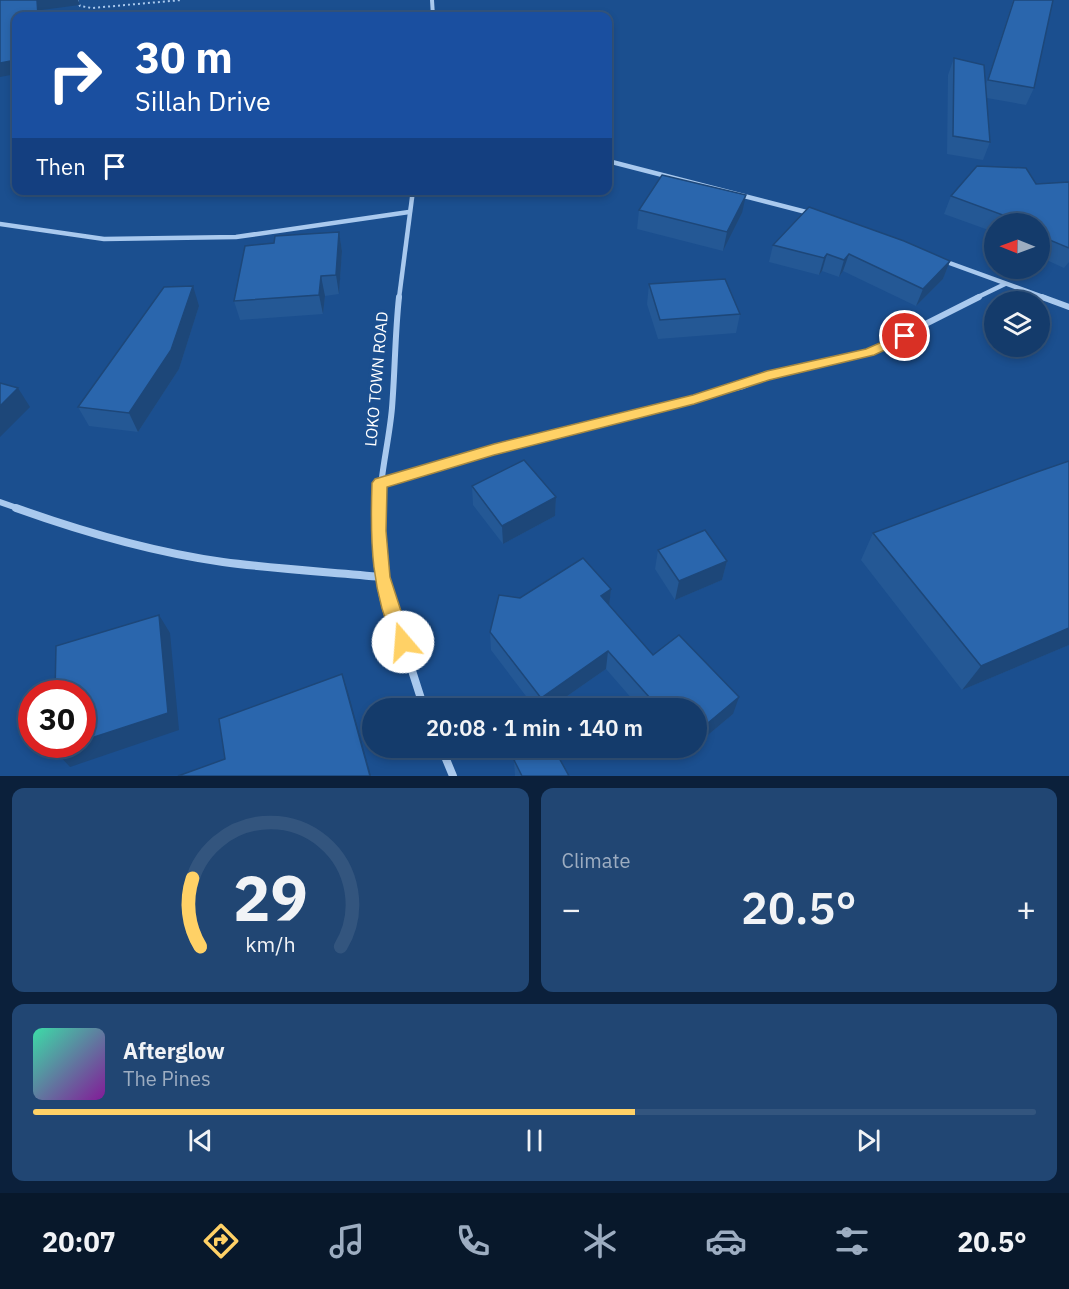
<!DOCTYPE html>
<html lang="en">
<head>
<meta charset="utf-8">
<style>
  :root { --surface:#143b6b; --page:#214673; --text:#f1f3f6; --muted:#9dadc1; --line:#33557e; --accent:#ffd166 }
  body { margin:0; font-family:"IBM Plex Sans",sans-serif; background:var(--page); color:var(--text); height:100vh; display:flex; flex-direction:column; font-size:22px; white-space:nowrap }
  * { box-sizing:border-box; margin:0 }
  p { font-size:20px; color:var(--muted) }
  .icon { flex:none; width:33px; height:33px; fill:none; stroke:currentColor; stroke-width:2; stroke-linecap:round; stroke-linejoin:round }
  .map { position:relative; height:776px; overflow:hidden }
  .details { display:flex; flex-direction:column; gap:12px; padding:12px; background:#0b203b; flex:1 }
  .details>* { flex:none }
  .guide { position:absolute; left:12px; top:12px; width:600px; height:183px; border-radius:12px; box-shadow:0 3px 9px #0003,0 0 0 2px var(--line); background:#1a4fa0; color:#fff; overflow:hidden }
  .needle { width:39px; rotate:271deg }
  .tools { position:absolute; left:984px; top:213px; display:grid; gap:12px }
  .tools a { display:grid; place-items:center; width:66px; height:66px; border-radius:50%; background:var(--surface); box-shadow:0 3px 9px #0003,0 0 0 2px var(--line); font-size:30px }
  .speed { position:absolute; left:18px; top:680px; display:flex; gap:12px; font-size:30px; font-weight:700; text-align:center }
  .speed>* { display:grid; place-content:center; width:78px; height:78px; border-radius:50%; background:var(--surface); box-shadow:0 3px 9px #0003,0 0 0 2px var(--line); line-height:1 }
  .speed .limit { border:9px solid #d22; background:#fff; color:#111 }
  .pin { position:absolute; display:grid; place-items:center; width:51px; height:51px; color:#fff; margin:-26px; border:3px solid #fff; border-radius:50%; box-shadow:0 2px 6px #0007 }
  .me { position:absolute; width:66px; margin:-33px; rotate:342deg; stroke-linejoin:round; filter:drop-shadow(0 0 4px #0008) }
  .turn { display:flex; align-items:center; gap:21px; height:126px; padding:0 24px; font-size:27px }
  .turn .icon { width:78px; height:78px; stroke-width:2.5 }
  .turn b { display:block; font-size:42px; line-height:51px }
  .then { display:flex; align-items:center; height:57px; padding:0 24px; background:#0003; gap:12px; font-size:22px }
  .big { font-size:45px; font-weight:600; line-height:1.1 }
  .details .card { flex:1; display:flex; flex-direction:column; justify-content:center; gap:9px; min-width:0; padding:0 21px; border-radius:12px; background:var(--page) }
  .details .dial { align-items:center; gap:0 }
  .dial svg { height:156px; overflow:visible; fill:none; stroke:var(--line); stroke-width:7; stroke-linecap:round; text-anchor:middle }
  .dial text { fill:var(--text); stroke:none }
  .song { display:flex; align-items:center; gap:18px }
  .cover { width:72px; height:72px; border-radius:9px; background:linear-gradient(135deg,hsl(160 70% 55%),hsl(290 70% 35%)) }
  .played { height:6px; border-radius:3px; background:linear-gradient(90deg,var(--accent) 60%,var(--line) 60%) }
  .keys { display:flex; justify-content:space-around; direction:ltr }
  .heat { display:flex; justify-content:space-between; align-items:center; font-size:33px; direction:ltr }
  .details .tiles { flex:1; display:grid; gap:12px; grid-template-columns:1fr 1fr }
  .card:last-child { grid-column:span 2 }
  .trip { position:absolute; left:362px; top:698px; width:345px; height:60px; border-radius:30px; background:var(--surface); box-shadow:0 3px 9px #0003,0 0 0 2px var(--line); font-weight:600; line-height:60px; text-align:center }
  .dock { display:flex; height:96px; justify-content:space-around; align-items:center; background:#08182b; color:var(--muted) }
  .dock .icon { width:42px; height:42px }
  .dock .current { color:var(--accent) }
  .dock b { font-size:27px; color:var(--text) }
  .map>svg:first-child { display:block }
</style>
</head>
<body>
<div class="map">
<svg width="1069" height="776" viewBox="0 0 1069 776">
  <rect width="100%" height="100%" fill="#1b4f8f"/>
  <g fill="none" stroke-linecap="round" stroke-linejoin="round">
    <!-- path -->
    <path stroke="#a9c9ee" stroke-width="2" stroke-dasharray="2 3" stroke-linecap="butt" d="M77 0 80 6 92 8 182 0"/>
    <!-- street-far3 -->
    <path stroke="#a9c9ee" stroke-width="4" d="M432 0 433 16"/>
    <!-- street-far2 -->
    <g stroke="#a9c9ee" stroke-width="4.5">
      <path d="M608 161 810 213"/>
      <path d="M0 224 104 239 236 237 409 212"/>
      <path d="M944 261 1046 298"/>
      <path d="M399 298 413 190"/>
      <path d="M976 298 1005 284"/>
    </g>
    <!-- street-far1 -->
    <g stroke="#a9c9ee" stroke-width="6">
      <path d="M1042 297 1069 307"/>
      <path d="M380 483 493 450 743 386 767 376 870 352 979 297"/>
      <path d="M0 502 20 509"/>
      <path d="M379 509C380 475 389 442 392 408 395 371 395 334 399 297"/>
    </g>
    <!-- street -->
    <g stroke="#a9c9ee" stroke-width="8">
      <path d="M16 508C83 532 152 552 223 562 276 569 329 572 382 577"/>
      <path d="M379 508 378 531 382 577 424 708"/>
      <path d="M441 747 453 776"/>
    </g>
  </g>
  <!-- wall -->
  <g fill="#245895">
    <path d="M1013 0H1053L1034 88 1026 105 987 98 990 142 983 160 947 154 948 75 954 58 986 84Z"/>
    <path d="M1069 182V262L1064 268 1040 257V224H994V232L944 214 951 196 1036 184Z"/>
    <path d="M639 210 742 213 723 251 637 229Z"/>
    <path d="M339 232 342 251 339 294 325 296 323 314 240 320 234 301 274 243Z"/>
    <path d="M773 245 950 261 943 279 916 306 843 271 839 277 822 271 819 275 769 262Z"/>
    <path d="M649 284 740 314 736 333 658 339 647 304Z"/>
    <path d="M199 306 179 369 138 432 89 426 78 407Z"/>
    <path d="M1069 461V645L962 690 861 560 873 533Z"/>
    <path d="M472 486 556 497 555 516 503 544 473 505Z"/>
    <path d="M658 550 727 561 722 580 675 600 655 569Z"/>
    <path d="M611 589 609 606 653 655 733 714 696 745V708H640L606 669 550 708H535L491 650 490 632 520 598Z"/>
    <path d="M674 747H693L682 756Z"/>
    <path d="M514 760 569 776H515Z"/>
  </g>
  <!-- shaded-wall -->
  <g fill="#1d4779">
    <path d="M37 0H78L80 5 41 10 42 16H38Z"/>
    <path d="M16 60V74L0 77V63Z"/>
    <path d="M746 195 742 213 723 251 727 232Z"/>
    <path d="M339 232 342 251 339 294 336 275Z"/>
    <path d="M827 254 822 271 819 275 824 258Z"/>
    <path d="M849 254 843 271 839 277 844 260Z"/>
    <path d="M950 261 943 279 916 306 923 289Z"/>
    <path d="M321 276 325 296 323 314 319 295Z"/>
    <path d="M193 286 199 306 179 369 138 432 129 413Z"/>
    <path d="M18 388 30 407 0 437V406Z"/>
    <path d="M556 497 555 516 503 544 502 526Z"/>
    <path d="M727 561 722 580 675 600 679 581Z"/>
    <path d="M611 589 609 607 601 596Z"/>
    <path d="M159 615 170 633 179 730 70 767 55 751 75 744H82V741Z"/>
    <path d="M1069 628V645L962 690 981 666Z"/>
    <path d="M608 651 606 669 550 708H541V698Z"/>
    <path d="M342 674 348 692 371 776H370Z"/>
    <path d="M739 697 733 714 696 745V733Z"/>
    <path d="M685 747H693L682 756Z"/>
  </g>
  <!-- building -->
  <g fill="#2a66ad" stroke="#1d4779" stroke-width="1.5">
    <path d="M0 0H37L38 16H16V60L0 63Z"/>
    <path d="M1014 0H1053L1034 88 988 80Z"/>
    <path d="M954 58 984 65 990 142 953 136Z"/>
    <path d="M977 166 1026 168 1036 184 1069 182V248L1040 236V224H1012L1007 222 1011 218 951 196Z"/>
    <path d="M662 175 746 195 727 232 639 210Z"/>
    <path d="M809 207 904 241 950 261 923 289 849 254 844 260 827 254 824 258 773 245Z"/>
    <path d="M339 232 336 275 321 276 319 295 234 301 245 246 274 243 275 236Z"/>
    <path d="M725 279 740 314 660 320 649 284Z"/>
    <path d="M193 286 171 350 129 413 78 407 164 287Z"/>
    <path d="M0 383 18 388 0 406Z"/>
    <path d="M524 460 556 497 502 526 472 486Z"/>
    <path d="M1069 461V628L981 666 873 533 1037 472Z"/>
    <path d="M705 530 727 561 679 581 658 550Z"/>
    <path d="M583 558 611 589 601 596 653 655 679 635 739 697 696 733V708H659L608 651 541 698 490 632 499 595 520 598Z"/>
    <path d="M159 615 168 713 82 741V693H55L56 646Z"/>
    <path d="M342 674 370 776H178L225 759 219 719Z"/>
    <path d="M55 744H75L55 751Z"/>
    <path d="M538 747H553L569 776H522L514 760Z"/>
  </g>
  <!-- route -->
  <path fill="#ffd166" stroke="#a68842" stroke-width="1.5" d="M905 332 911 336 909 339 874 355 769 380 694 404 494 455 387 487 386 531 390 577 411 642 409 647 403 650 396 647C371 592 370 542 372 483L375 479 494 444 693 395 767 371 866 349Z"/>
  <g text-anchor="middle" dominant-baseline="central" stroke-width="6" stroke-linejoin="round" paint-order="stroke">
    <!-- street labels -->
    <g font-size="16" fill="#fff" stroke="#1b4f8f">
      <text transform="translate(376 379) rotate(-85)">LOKO TOWN ROAD</text>
    </g>
  </g>
</svg>
<div class="tools">
<a><svg class="needle" viewBox="-14 -14 28 28"><path d="M0-13l5 13h-10z" fill="#e53935"/><path d="M0 13l5-13h-10z" fill="#9dadc1"/></svg></a>
<a><svg class="icon" aria-label="layers" viewBox="0 0 24 24"><path d="M12 4l9 5-9 5-9-5zM3 14l9 5 9-5"/></svg></a>
</div>
<div class="speed"><div class="limit">30</div></div>
<div class="pin" style="left:905px;top:336px;background:#d93025"><svg class="icon" aria-label="arrive" viewBox="0 0 24 24"><path d="M6 21V4h12l-3 4 3 4H6"/></svg></div>
<svg class="me" style="left:403px;top:642px" viewBox="-20 -20 40 40"><circle r="19" fill="#fff"/><path d="M0-13L10 11 0 6-10 11z" fill="#ffd166"/></svg>
<div class="trip">20:08 · 1 min · 140 m</div>
<div class="guide">
<div class="turn"><svg class="icon" aria-label="right" viewBox="0 0 24 24"><path d="M7 20v-9h11M14 6l5 5-5 5"/></svg><div><b>30 m</b>Sillah Drive</div></div>
<div class="then">Then<svg class="icon" aria-label="arrive" viewBox="0 0 24 24"><path d="M6 21V4h12l-3 4 3 4H6"/></svg></div>
</div>
</div>
<section class="details">
<div class="tiles">
<div class="card dial"><svg viewBox="0 0 100 80">
<path d="M14 69A42 42 0 1 1 86 69"/>
<path d="M14 69A42 42 0 0 1 10 34" stroke="#ffd166"/>
<text x="50" y="56" font-size="32" font-weight="700">29</text>
<text x="50" y="72" font-size="11">km/h</text>
</svg></div>
<div class="card"><p>Climate</p>
<div class="heat"><a>−</a><b class="big">20.5°</b><a>+</a></div>
</div>
<div class="card">
<div class="song"><i class="cover"></i><div><b>Afterglow</b><p>The Pines</p></div></div>
<div class="played"></div>
<div class="keys"><svg class="icon" aria-label="previous" viewBox="0 0 24 24"><path d="M18 5L8 12l10 7zM5 5v14"/></svg><svg class="icon" aria-label="pause" viewBox="0 0 24 24"><path d="M8 5v14M16 5v14"/></svg><svg class="icon" aria-label="next" viewBox="0 0 24 24"><path d="M6 5l10 7-10 7zM19 5v14"/></svg></div>
</div>
</div>
</section>
<nav class="dock">
<b>20:07</b>
<svg class="icon current" aria-label="directions" viewBox="0 0 24 24"><path d="M12 3l9 9-9 9-9-9zM9 14v-3h6M13 9l2 2-2 2"/></svg>
<svg class="icon" aria-label="music" viewBox="0 0 24 24"><path d="M9 18V5l10-2v13"/><circle cx="6" cy="18" r="3"/><circle cx="16" cy="16" r="3"/></svg>
<svg class="icon" aria-label="phone" viewBox="0 0 24 24"><path d="M5 4h4l2 5-3 2q2 4 5 5l2-3 5 2v4C11 20 4 13 5 4z"/></svg>
<svg class="icon" aria-label="climate" viewBox="0 0 24 24"><path d="M12 3v18M4 7l16 10M4 17L20 7"/></svg>
<svg class="icon" aria-label="car" viewBox="0 0 24 24"><path d="M5 17H2v-5l4-1 3-4h7l3 4 3 1v5h-3M9 17h6M6 11h13"/><circle cx="7" cy="17" r="2"/><circle cx="17" cy="17" r="2"/></svg>
<svg class="icon" aria-label="filters" viewBox="0 0 24 24"><path d="M4 7h16M4 17h16"/><circle cx="9" cy="7" r="2"/><circle cx="15" cy="17" r="2"/></svg>
<b>20.5°</b>
</nav>
</body>
</html>
